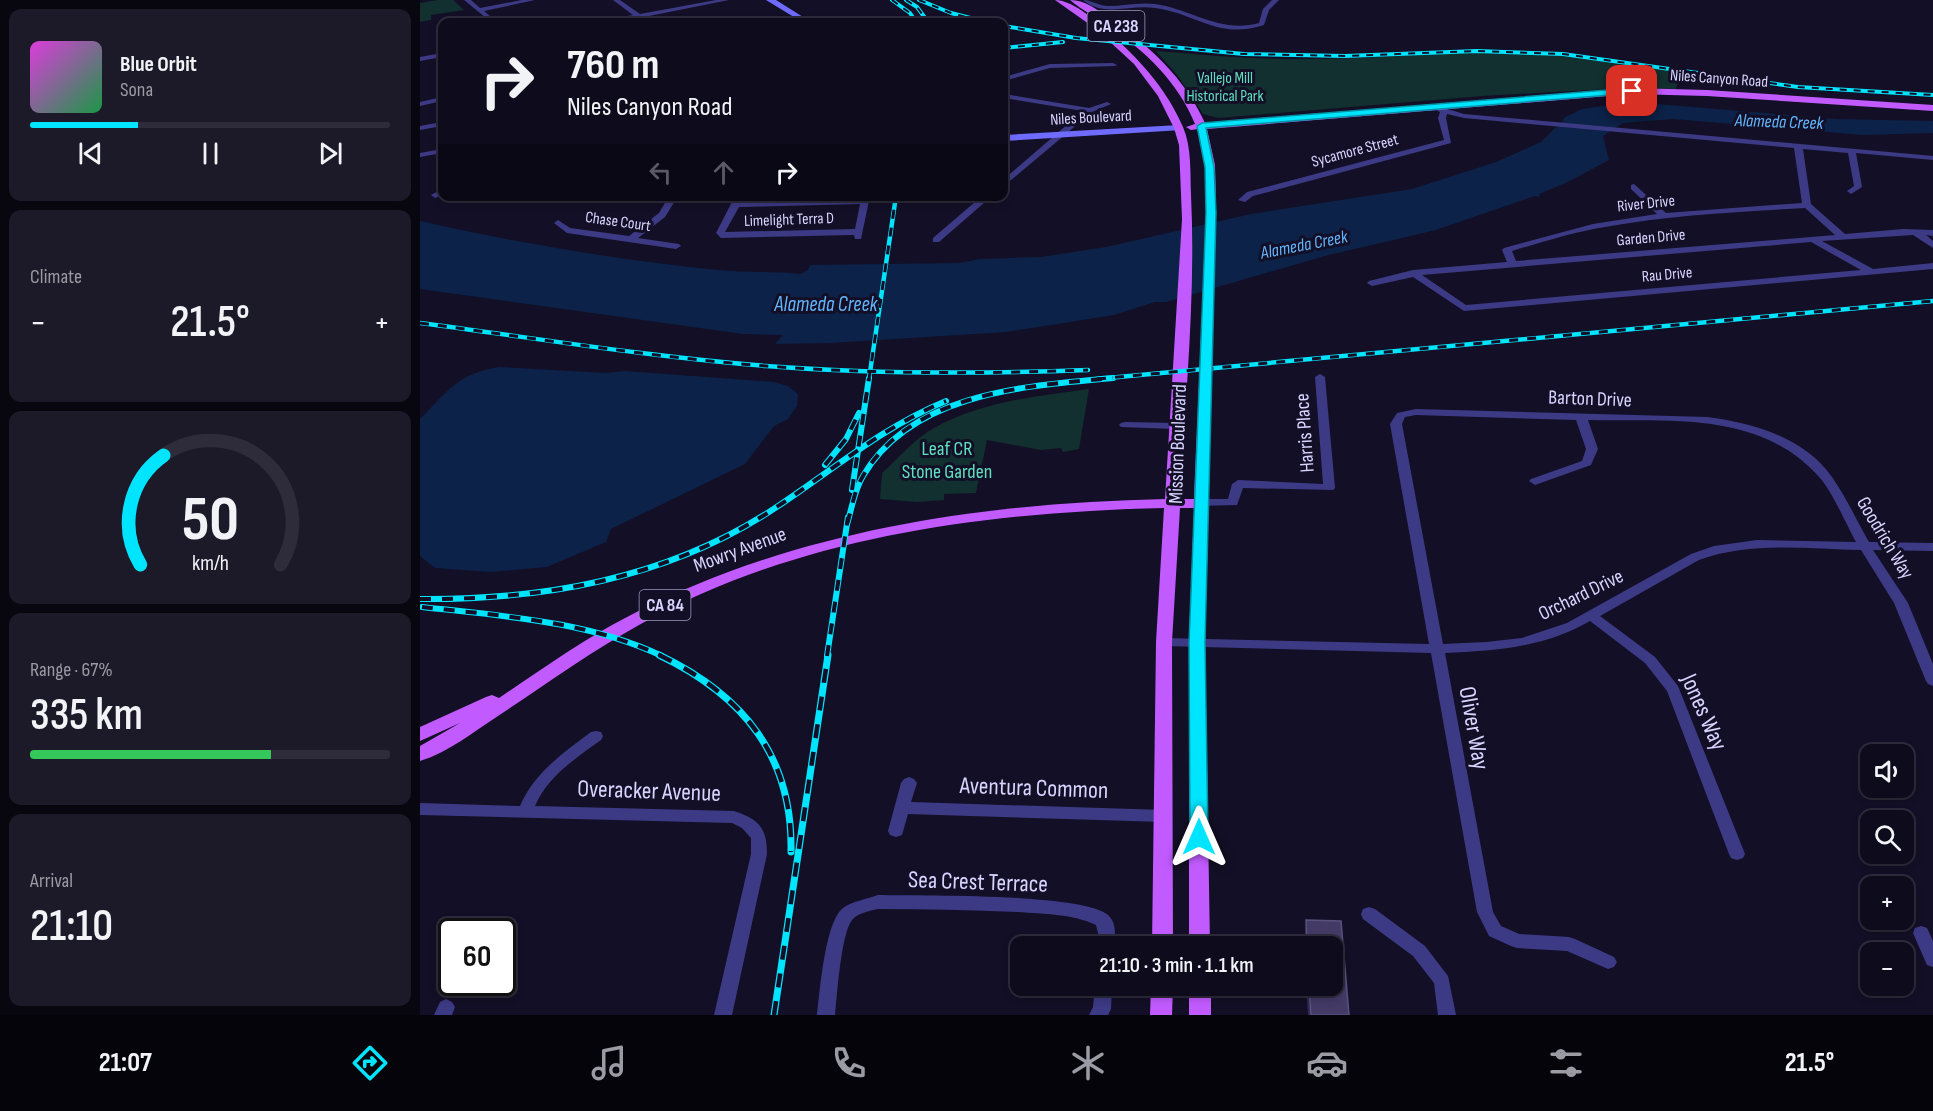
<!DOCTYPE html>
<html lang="en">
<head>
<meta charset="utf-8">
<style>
  :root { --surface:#0e0b1c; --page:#1c1929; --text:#f1f3f6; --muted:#9b9ba3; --line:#2e2b3b; --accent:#00e5ff }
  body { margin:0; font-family:"Sofia Sans Condensed",sans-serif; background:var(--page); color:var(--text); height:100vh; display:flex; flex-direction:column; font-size:22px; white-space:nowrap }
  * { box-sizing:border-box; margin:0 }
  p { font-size:20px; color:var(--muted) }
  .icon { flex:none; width:33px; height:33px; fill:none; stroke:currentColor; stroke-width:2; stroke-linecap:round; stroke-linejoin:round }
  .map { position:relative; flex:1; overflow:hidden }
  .details { display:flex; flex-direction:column; gap:9px; padding:9px; background:#08060f; width:420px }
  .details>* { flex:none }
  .hud { position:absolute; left:18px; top:18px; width:570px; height:183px; border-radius:12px; box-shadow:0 3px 9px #0003,0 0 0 2px var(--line); background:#0e0b1c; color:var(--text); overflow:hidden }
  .buttons { position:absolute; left:1440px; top:744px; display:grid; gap:12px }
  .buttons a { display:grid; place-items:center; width:54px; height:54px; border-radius:12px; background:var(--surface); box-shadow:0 3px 9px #0003,0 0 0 2px var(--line); font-size:30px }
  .speed { position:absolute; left:18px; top:918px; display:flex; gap:12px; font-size:30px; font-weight:700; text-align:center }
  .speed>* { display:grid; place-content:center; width:78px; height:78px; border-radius:50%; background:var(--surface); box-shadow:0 3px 9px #0003,0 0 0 2px var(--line); line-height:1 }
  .speed .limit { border:3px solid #111; border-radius:9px; background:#fff; color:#111 }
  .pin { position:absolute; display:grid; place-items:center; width:51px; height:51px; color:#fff; margin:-26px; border-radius:12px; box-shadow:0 3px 9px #0006 }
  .me { position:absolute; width:66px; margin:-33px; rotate:0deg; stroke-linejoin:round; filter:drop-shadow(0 0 4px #0008) }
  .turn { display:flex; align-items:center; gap:21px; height:126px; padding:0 30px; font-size:27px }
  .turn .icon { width:78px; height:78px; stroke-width:2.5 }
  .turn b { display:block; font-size:42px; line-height:51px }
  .lanes { display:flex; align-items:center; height:57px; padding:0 30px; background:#0003; justify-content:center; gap:30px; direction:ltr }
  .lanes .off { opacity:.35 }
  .big { font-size:45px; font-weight:600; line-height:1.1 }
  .details .widget { flex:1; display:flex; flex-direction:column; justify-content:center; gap:9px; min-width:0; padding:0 21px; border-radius:12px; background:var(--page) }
  .details .dial { align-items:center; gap:0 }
  .dial svg { height:156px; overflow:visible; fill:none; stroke:var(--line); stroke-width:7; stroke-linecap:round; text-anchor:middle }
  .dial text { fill:var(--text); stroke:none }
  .song { display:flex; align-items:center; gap:18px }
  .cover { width:72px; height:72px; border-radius:9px; background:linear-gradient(135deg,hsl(300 70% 55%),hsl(140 70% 35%)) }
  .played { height:6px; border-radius:3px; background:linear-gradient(90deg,var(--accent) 30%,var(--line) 30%) }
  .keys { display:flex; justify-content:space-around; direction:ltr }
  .heat { display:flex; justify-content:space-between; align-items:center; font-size:33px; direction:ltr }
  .charge { height:9px; border-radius:4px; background:linear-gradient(90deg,#34c759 67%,var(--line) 0) }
  .trip { position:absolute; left:590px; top:936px; width:333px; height:60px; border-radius:12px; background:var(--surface); box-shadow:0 3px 9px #0003,0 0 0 2px var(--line); font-weight:600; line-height:60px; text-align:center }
  .tabs { display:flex; height:96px; justify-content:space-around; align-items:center; background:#06040b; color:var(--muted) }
  .tabs .icon { width:42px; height:42px }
  .tabs .active { color:var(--accent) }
  .tabs b { font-size:27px; color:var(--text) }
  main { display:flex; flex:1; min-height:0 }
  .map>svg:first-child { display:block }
</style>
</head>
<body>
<main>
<section class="details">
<div class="widget">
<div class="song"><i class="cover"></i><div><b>Blue Orbit</b><p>Sona</p></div></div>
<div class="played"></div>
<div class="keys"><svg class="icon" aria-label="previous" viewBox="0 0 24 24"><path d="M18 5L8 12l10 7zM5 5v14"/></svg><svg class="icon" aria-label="pause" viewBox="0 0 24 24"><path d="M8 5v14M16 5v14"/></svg><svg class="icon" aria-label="next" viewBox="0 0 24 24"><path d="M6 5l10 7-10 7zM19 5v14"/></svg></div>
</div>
<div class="widget"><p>Climate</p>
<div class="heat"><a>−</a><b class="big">21.5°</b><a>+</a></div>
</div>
<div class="widget dial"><svg viewBox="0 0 100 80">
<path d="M14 69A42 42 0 1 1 86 69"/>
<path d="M14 69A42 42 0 0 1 26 13" stroke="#00e5ff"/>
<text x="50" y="56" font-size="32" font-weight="700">50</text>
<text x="50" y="72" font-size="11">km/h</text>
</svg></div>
<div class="widget"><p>Range · 67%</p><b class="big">335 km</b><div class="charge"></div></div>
<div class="widget"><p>Arrival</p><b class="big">21:10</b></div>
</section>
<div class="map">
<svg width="1513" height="1015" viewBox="0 0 1513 1015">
  <rect width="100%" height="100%" fill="#130f26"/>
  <!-- green -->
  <g fill="#12302f">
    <path d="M18 0H33L44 10 11 15V20L0 22V3Z"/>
    <path d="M736 51C786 55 836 60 887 59 958 59 1029 51 1101 53 1155 55 1207 63 1260 71L1256 89 1207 88 1062 96 798 118 783 114 758 76Z"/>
    <path d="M669 389 659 449 643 452 641 448 621 450 567 440 556 493 524 494V500L497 502 460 499 462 473C478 459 495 438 514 428 561 402 616 396 669 389Z"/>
  </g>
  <!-- water -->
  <g fill="#0c2248">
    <path d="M1212 102 1416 119 1513 121V133L1443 135 1253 119 1203 123 1183 136 1189 160 1148 182 1119 194 1120 197 1115 196 1016 230 905 256 746 302H735L694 315 587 332 411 343 355 344 363 335 323 334 0 289V221C98 243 198 260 298 270 326 273 353 271 381 274L388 270 390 265 539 263 560 259 621 257 686 247 831 214 992 189 1076 162 1121 142 1135 128 1140 126 1144 118 1162 109Z"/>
    <path d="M79 367 186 373 205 371 354 382 368 386 378 394 377 406 368 419 354 426 325 464 191 529 186 542 127 567 71 572 15 568 0 556V419C28 391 37 374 79 367Z"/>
  </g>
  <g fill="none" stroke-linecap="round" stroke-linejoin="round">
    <!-- minor -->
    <g fill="#3d3a85" fill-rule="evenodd">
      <path d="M44 0H51L60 8 102 0H115L64 11 77 22H71Z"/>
      <path d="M193 0H200L220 14 296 0H309L224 17 222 20 218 18 183 22 186 20 213 15Z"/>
      <path d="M663 0C672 0 678 6 688 6 703 6 719 2 735 4 771 9 801 34 839 23L843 9 852 0H859L849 10 844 25C798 40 778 14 735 8 710 4 685 18 663 0Z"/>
      <path d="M22 53V57L0 61V57Z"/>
      <path d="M693 63 697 65 695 66 630 68 584 81V77L630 64Z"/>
      <path d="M584 94 669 108 687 102 691 104 672 112 584 186V179L663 111 584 98Z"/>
      <path d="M22 97V101L0 106V102Z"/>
      <path d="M1011 104 1044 114 1513 156V160L1436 153 1442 187 1431 194 1427 191 1434 186 1428 153 1383 149 1391 204 1425 234 1483 229 1513 230V236L1506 235 1513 241V248L1493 235 1402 241 1453 269 1513 263V269L1044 311 993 277 952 286 947 283 949 281 993 270 1087 262 1082 250 1084 248 1173 224 1237 214 1211 189V185L1214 184 1246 213 1382 203 1374 148 1044 118 1027 114 1026 118 1031 143 833 196 825 202 818 200 827 192 1024 140 1018 118 1020 112 1011 108ZM1385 208 1415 235 1096 261 1092 251C1123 242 1153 232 1185 227 1251 215 1318 212 1385 208ZM1391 242 1441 270 1046 305 1002 275Z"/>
      <path d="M22 122V126L0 130V126Z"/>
      <path d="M22 149V153L0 157V153Z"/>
      <path d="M22 189V195L15 198 11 195Z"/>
      <path d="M249 196H258L245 217 218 238 259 244 261 246 256 249 147 233 134 223 138 220 150 228 209 236 239 213Z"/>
      <path d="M315 196H324L321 201 441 199 442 196H450L441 239H435L434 235 301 238 296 233ZM440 204 435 229 305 232 319 207Z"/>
      <path d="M562 196H572L519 242H513V238Z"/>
      <path d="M900 374 905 377 915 488 913 490 823 488 817 505 777 506 775 503 781 499H808L812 484 818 480 903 484 895 377Z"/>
      <path d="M996 409 1287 417C1333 423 1384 437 1412 477 1426 497 1437 521 1449 542L1513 543V551L1453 550 1488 603 1513 664V686L1508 684 1506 681 1474 603 1441 550C1388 549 1330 541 1279 560L1180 616 1235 657 1258 686 1325 854 1323 858 1317 860 1311 858 1309 854 1247 691 1225 663 1170 621C1126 647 1075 651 1025 653L1073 912 1081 926 1099 934 1149 937 1155 939 1194 957 1197 962 1194 967 1188 969 1147 951 1097 948 1091 946 1069 936 1057 912 1011 653 744 646 739 645 737 642 739 639 744 638 1009 644 970 424 977 413ZM996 415 1156 420 1166 449 1162 461 1111 479 1109 481 1115 485 1171 465 1178 449 1168 420C1250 422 1340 410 1400 478 1413 493 1426 524 1436 542L1337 540 1294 546 1271 554 1147 623 1102 638 1066 642 1023 644 982 424 985 417Z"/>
      <path d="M705 422 755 423 761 426 755 429 701 427 699 425 701 423Z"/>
      <path d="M176 731 181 732 183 736 181 740C156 758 127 777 115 806L314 811C339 819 347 828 347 854L312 1015H294L331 854V838L322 828 312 823 0 815V803L100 806C114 773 143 753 171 732Z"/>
      <path d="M489 777 494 779 497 783 491 802 744 810 749 812 752 816 749 820 744 822 488 814 482 835 476 837 470 835 468 831 481 783 484 779Z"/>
      <path d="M458 895C499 896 662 893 688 915 697 923 695 936 694 946H678V933L676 925C653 914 624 914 598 912 552 910 505 909 458 909 449 911 438 913 432 920 421 934 417 996 415 1015H397C400 991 405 922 423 908 433 901 447 899 458 895Z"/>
      <path d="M949 907 955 909 1005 946 1028 976 1036 1015H1018L1014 983 993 956 943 919 941 914 943 909Z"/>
      <path d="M1501 926 1507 928 1513 941V967L1507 965 1493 933 1495 928Z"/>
      <path d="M675 986H692L691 1009 688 1015H669L673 1007Z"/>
      <path d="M26 999 32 1002 35 1007 32 1015H14L20 1002Z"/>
    </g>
    <!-- secondary -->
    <g fill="#6f6bff" fill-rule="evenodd">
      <path d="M346 0H356L391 22H382Z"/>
      <path d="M759 125 762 126V130L584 141V135Z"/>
    </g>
    <!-- primary -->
    <g fill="#c25bff" fill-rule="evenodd">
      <path d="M635 0C654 0 681 25 695 38 723 63 748 92 763 127 772 148 770 173 771 195 776 296 765 398 760 499H774C777 429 780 359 783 289 785 236 792 180 778 129L771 130 766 127 775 124C758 82 726 52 689 26 677 17 661 10 650 0 665 0 676 9 687 17 728 44 765 78 785 123L1212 88 1287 90 1513 105V111L1287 96 1212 94 787 129 795 165 796 203 785 643 790 946H769V643L774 508H760L752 642 753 946H732L736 642 744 508C565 512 378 536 219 625 170 652 125 685 78 716 53 732 29 752 0 761V746L40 723 0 741V727L66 697 72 695 79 698C122 669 164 639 209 616 374 530 562 503 745 499L762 219 759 145 754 128 738 96 714 64 676 29Z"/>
      <path d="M731 986H753L752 1015H730Z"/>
      <rect x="769" y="986" width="22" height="29"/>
    </g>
    <!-- rail-far3 casing -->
    <g stroke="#00e5ff" stroke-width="4">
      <g id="rail-far3">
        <path d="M472 0 490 13 496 22"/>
        <path d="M486 0 497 7 508 22"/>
        <path d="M499 0 531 13 566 22"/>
        <path d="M584 26 656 38 824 54 925 56 1057 51 1143 54 1378 87 1513 95"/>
        <path d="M584 48 643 42"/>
      </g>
    </g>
    <!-- rail-far2 casing -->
    <g stroke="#00e5ff" stroke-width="4.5">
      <g id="rail-far2">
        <path d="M0 323C115 338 230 357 346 366 453 374 561 374 668 370"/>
        <path d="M449 379 476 196"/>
        <path d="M677 379 1513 301"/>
      </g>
    </g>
    <!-- rail-far1 casing -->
    <g stroke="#00e5ff" stroke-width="6">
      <g id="rail-far1">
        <path d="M405 465 426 439 439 413"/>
        <path d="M432 490 449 378"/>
        <path d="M427 524C432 508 434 491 443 476 492 392 607 386 693 378"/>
        <path d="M0 599C123 600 244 579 349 512 408 474 460 428 526 401"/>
        <path d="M2 607C82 616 168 621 242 656"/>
        <path d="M407 656 428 517"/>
      </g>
    </g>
    <!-- rail casing -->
    <g stroke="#00e5ff" stroke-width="7">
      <g id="rail">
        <path d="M239 655C323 695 373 756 371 852"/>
        <path d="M354 1015 408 655"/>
      </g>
    </g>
    <!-- rail-far3 -->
    <use href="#rail-far3" stroke="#130f26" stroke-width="2" stroke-dasharray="7" stroke-linecap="butt"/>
    <!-- rail-far2 -->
    <use href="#rail-far2" stroke="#130f26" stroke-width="3" stroke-dasharray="9" stroke-linecap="butt"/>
    <!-- rail-far1 -->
    <use href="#rail-far1" stroke="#130f26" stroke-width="4" stroke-dasharray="11" stroke-linecap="butt"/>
    <!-- rail -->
    <use href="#rail" stroke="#130f26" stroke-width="4.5" stroke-dasharray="14" stroke-linecap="butt"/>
  </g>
  <!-- wall -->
  <path fill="#312854" d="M886 920 921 921 929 1015H888L886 986H912V946H884Z"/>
  <!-- building -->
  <path fill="#433a66" stroke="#5a527e" stroke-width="1.5" d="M886 920 921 921 929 1015H891L889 986H912V946H887Z"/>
  <!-- route -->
  <path fill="#00e5ff" stroke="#0095a6" stroke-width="1.5" d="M1212 88 1216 91 1215 93 786 128 794 167 796 213 785 643 788 837 785 842 779 844 772 842 770 837 769 643 786 213 785 167 777 126 782 123Z"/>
  <g text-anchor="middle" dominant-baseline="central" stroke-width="6" stroke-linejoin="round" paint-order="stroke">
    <!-- far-park labels -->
    <g font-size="16" fill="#5fe0c0" stroke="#130f26">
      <text x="805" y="78">Vallejo Mill<tspan x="805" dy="18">Historical Park</tspan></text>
    </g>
    <!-- far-street labels -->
    <g font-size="16" fill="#d9d4ff" stroke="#130f26">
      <text transform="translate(1299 79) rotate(4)">Niles Canyon Road</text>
      <text transform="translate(671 118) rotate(-3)">Niles Boulevard</text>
      <text transform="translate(935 151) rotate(-15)">Sycamore Street</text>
      <text transform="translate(1226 204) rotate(-6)">River Drive</text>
      <text transform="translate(369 220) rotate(-2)">Limelight Terra D</text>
      <text transform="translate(198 222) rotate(8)">Chase Court</text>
      <text transform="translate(1231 238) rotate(-5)">Garden Drive</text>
      <text transform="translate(1247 275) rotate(-5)">Rau Drive</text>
    </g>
    <!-- shield labels -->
    <g fill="#130f26" stroke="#9e99be" stroke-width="1.5">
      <rect x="667.5" y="11" width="57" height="30" rx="4.5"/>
      <rect x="219.5" y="590" width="51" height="30" rx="4.5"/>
    </g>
    <g font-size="18" font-weight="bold" fill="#d9d4ff">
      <text x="696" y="26">CA 238</text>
      <text x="245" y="605">CA 84</text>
    </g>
    <!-- far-water labels -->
    <g font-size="18" font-style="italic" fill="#62b6ff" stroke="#130f26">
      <text transform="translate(1359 122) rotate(2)">Alameda Creek</text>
      <text transform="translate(884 245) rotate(-11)">Alameda Creek</text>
    </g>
    <!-- street labels -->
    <g font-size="20" fill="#d9d4ff" stroke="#130f26">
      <text transform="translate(1170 399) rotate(2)">Barton Drive</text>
      <text transform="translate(885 433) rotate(-94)">Harris Place</text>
      <text transform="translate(758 444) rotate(-88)">Mission Boulevard</text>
      <text transform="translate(1465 538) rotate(59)">Goodrich Way</text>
      <text transform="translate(320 550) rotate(-20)">Mowry Avenue</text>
      <text transform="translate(1161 595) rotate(-26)">Orchard Drive</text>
    </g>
    <!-- park labels -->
    <g font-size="20" fill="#5fe0c0" stroke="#130f26">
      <text x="527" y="449">Leaf CR<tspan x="527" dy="23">Stone Garden</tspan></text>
    </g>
    <!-- water labels -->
    <g font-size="21" font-style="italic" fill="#62b6ff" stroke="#130f26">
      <text x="406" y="304">Alameda Creek</text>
    </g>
    <!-- near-street labels -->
    <g font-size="24" fill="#d9d4ff" stroke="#130f26">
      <text transform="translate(1284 712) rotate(66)">Jones Way</text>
      <text transform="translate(1054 728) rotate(80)">Oliver Way</text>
      <text transform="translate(614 788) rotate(2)">Aventura Common</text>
      <text transform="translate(229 791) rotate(2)">Overacker Avenue</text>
      <text transform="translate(558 882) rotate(2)">Sea Crest Terrace</text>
    </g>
  </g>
</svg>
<div class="buttons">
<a><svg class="icon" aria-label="sound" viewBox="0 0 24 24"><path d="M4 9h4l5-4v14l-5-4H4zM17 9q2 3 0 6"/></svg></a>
<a><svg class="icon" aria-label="search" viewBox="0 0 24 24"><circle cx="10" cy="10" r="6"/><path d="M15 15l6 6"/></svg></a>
<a>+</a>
<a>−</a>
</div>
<div class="speed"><div class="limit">60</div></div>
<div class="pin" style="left:1212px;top:91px;background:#d93025"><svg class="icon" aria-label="arrive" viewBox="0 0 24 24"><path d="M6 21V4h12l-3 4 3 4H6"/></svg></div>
<svg class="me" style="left:779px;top:837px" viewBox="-20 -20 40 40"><path d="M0-17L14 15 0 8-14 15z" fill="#00e5ff" stroke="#fff" stroke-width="4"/></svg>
<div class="trip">21:10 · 3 min · 1.1 km</div>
<div class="hud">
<div class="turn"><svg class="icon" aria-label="right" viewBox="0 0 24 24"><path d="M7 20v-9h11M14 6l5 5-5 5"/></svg><div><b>760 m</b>Niles Canyon Road</div></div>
<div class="lanes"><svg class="icon off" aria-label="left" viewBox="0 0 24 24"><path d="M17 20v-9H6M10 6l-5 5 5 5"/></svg><svg class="icon off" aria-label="ahead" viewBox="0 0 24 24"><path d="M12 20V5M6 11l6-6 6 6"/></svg><svg class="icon" aria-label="right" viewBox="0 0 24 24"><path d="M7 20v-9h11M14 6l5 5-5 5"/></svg></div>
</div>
</div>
</main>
<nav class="tabs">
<b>21:07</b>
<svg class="icon active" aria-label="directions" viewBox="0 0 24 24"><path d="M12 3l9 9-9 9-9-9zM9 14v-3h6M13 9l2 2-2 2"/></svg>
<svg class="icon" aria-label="music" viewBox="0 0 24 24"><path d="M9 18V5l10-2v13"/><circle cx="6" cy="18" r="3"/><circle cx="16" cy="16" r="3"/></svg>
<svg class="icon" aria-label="phone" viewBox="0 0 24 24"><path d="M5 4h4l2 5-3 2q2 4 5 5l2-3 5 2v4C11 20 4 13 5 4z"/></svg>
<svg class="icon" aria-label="climate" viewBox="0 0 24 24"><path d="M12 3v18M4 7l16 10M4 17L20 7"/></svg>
<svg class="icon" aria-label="car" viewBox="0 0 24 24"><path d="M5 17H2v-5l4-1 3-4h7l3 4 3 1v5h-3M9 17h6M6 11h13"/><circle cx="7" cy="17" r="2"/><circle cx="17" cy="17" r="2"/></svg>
<svg class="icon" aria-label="filters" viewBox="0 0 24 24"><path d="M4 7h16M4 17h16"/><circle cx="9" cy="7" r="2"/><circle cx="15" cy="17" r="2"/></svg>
<b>21.5°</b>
</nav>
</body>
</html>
